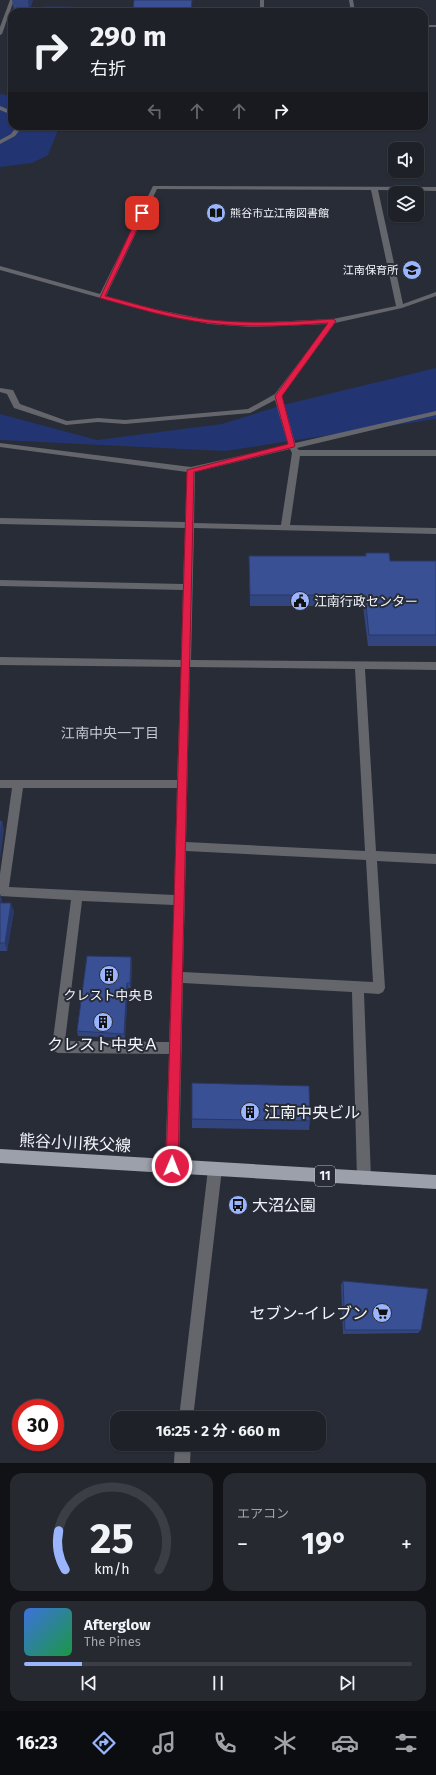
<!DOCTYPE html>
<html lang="ja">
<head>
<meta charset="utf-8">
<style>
  :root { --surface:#1e2128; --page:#262930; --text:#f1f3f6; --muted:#a1a3a8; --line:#3c3e45; --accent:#9ab5fd }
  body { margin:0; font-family:"Fira Sans","Noto Sans JP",sans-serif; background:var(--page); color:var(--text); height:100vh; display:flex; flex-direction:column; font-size:15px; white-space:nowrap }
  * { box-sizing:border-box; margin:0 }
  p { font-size:13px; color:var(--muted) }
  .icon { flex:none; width:22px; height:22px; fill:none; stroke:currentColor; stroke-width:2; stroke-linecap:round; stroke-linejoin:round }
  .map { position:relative; height:1463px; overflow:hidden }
  .sheet { display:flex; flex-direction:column; gap:10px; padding:10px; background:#101216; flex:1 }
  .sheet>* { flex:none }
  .hud { position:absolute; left:8px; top:8px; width:420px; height:122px; border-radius:12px; box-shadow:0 1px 3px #0004,0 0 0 1px var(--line); background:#1e2128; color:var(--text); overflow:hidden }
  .fabs { position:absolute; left:388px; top:142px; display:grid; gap:8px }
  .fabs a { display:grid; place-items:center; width:36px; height:36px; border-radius:8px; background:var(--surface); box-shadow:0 1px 3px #0004,0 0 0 1px var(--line); font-size:20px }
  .speed { position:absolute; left:12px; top:1399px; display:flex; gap:8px; font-size:20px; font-weight:700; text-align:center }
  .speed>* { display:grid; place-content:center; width:52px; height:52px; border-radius:50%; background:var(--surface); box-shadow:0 1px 3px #0004,0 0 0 1px var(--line); line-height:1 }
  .speed .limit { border:6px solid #d22; background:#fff; color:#111 }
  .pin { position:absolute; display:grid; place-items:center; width:34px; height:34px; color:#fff; margin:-17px; border-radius:8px; box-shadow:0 2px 6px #0006 }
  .me { position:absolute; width:44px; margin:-22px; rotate:1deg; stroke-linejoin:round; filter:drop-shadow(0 0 3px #0008) }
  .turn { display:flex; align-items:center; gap:14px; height:84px; padding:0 16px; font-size:18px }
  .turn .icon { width:52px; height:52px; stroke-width:2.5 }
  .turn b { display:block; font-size:28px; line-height:34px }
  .lanes { display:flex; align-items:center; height:38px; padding:0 16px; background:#0003; justify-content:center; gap:20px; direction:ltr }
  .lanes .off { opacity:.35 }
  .big { font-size:30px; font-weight:700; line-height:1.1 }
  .sheet .tile { flex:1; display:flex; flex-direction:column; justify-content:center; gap:6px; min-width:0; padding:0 14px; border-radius:12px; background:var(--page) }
  .sheet .dial { align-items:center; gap:0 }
  .dial svg { height:104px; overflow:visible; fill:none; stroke:var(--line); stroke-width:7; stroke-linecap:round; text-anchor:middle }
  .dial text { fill:var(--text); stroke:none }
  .song { display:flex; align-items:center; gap:12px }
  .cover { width:48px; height:48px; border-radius:6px; background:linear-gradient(135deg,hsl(220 70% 55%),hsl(140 70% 35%)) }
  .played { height:4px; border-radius:2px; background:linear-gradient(90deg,var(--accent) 15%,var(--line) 15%) }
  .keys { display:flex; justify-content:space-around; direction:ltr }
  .heat { display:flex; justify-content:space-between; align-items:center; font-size:22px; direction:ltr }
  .sheet .tiles { flex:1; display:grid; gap:10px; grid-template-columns:1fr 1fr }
  .tile:last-child { grid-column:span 2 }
  .trip { position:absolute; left:110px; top:1411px; width:216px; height:40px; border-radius:12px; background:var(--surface); box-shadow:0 1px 3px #0004,0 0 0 1px var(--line); font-weight:700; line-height:40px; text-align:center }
  .tabs { display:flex; height:64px; justify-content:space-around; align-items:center; background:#0c0d10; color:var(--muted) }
  .tabs .icon { width:28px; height:28px }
  .tabs .on { color:var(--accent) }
  .tabs b { font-size:18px; color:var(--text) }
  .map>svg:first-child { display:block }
</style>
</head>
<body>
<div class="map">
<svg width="436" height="1463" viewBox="0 0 436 1463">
  <rect width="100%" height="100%" fill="#282c36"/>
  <!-- green -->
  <g fill="#223572">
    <path d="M0 94 12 96V126L59 127 48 155 32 163 0 167Z"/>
    <path d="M436 368V419L225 451 0 440V414L97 440 222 424 283 405Z"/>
  </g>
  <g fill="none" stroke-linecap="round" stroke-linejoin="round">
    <!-- minor -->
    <g fill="#64666c" fill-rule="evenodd">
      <path d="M10 0H14L2 34 0 35V27Z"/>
      <rect x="260" y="0" width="4" height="12"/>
      <path d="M349 0H353L355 12H351Z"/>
      <rect x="424" y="25" width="12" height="2"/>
      <path d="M0 106 12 111V115L0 110Z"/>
      <path d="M17 126H23L15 136 0 144V140L11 134Z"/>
      <path d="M153 186 436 187V191L378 190 403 304 436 292V296L402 308 335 323 282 396 295 443 436 411V415L297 448 299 450H436V456H300L290 525 436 528V534L194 528 191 660 436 662V670L365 669 376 851 436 854V864L377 861 385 988 383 992 379 994 364 993 371 1178 369 1183 364 1185 359 1183 357 1178 352 992 183 983 179 1166 177 1171 172 1173 167 1171 165 1166 169 1054 58 1053 54 1051 52 1047 71 900 0 896V874L12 788H0V780H177L181 667 0 665V657L181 660 183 590 0 586V580L183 584 185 528 0 524V518L185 522 187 472 0 447V443L191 467 288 445 275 400 250 413 125 424 98 422 66 425 14 408 7 394 0 392V388L13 390 20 404 67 421 98 418 125 420 248 409 275 394 328 324 251 327 209 324 151 312 0 270V266L100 294ZM157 189 371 190 396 306 333 319 251 323 209 320 154 309 106 296ZM290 449 292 453 281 525 194 523 195 472ZM190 667 355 669 365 851 186 842ZM23 788H177L174 895 9 887ZM186 851 366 860 373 982 183 972ZM82 901 174 905 169 1042 65 1041Z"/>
      <path d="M215 1162 220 1164 222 1169 193 1418H179L208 1169 210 1164Z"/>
      <path d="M175 1444H191L190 1463H174Z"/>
    </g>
    <!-- major -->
    <path fill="#9ca0ab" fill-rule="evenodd" d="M0 1149 436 1175V1189L0 1163Z"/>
  </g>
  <!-- wall -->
  <g fill="#32457f">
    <path d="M12 0H33L29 11H14Z"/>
    <path d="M134 0H192V12H133Z"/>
    <path d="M366 553 390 561H436V646H368L363 606H250L249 556H365Z"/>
    <path d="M0 894 2 900 1 903 14 911 7 951H0Z"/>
    <path d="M131 957 132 962 131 988H128L125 1038 78 1036 77 1031Z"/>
    <path d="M192 1119 310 1121 309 1130 192 1128Z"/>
    <path d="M343 1281 421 1330 418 1333 343 1334 341 1285Z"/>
  </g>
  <!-- shaded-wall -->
  <g fill="#293868">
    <path d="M28 0H33L29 11Z"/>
    <path d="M192 0V12H191Z"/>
    <path d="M2 821 4 829 0 859V834Z"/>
    <path d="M0 894 2 900 0 906Z"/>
    <path d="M11 903 14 911 7 951 5 943Z"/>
    <path d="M131 957 132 962 131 988 130 983Z"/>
    <path d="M127 983 128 988 125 1038 124 1034Z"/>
  </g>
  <!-- building -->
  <g fill="#3a5094" stroke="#293868">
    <path d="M134 0H192L191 11H133Z"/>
    <path d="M45 7H71L70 12H44Z"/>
    <path d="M366 553H389L390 561H436V635H369L365 595H250L249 556H366Z"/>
    <path d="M0 821H2L0 834Z"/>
    <path d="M0 903H11L5 943H0Z"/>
    <path d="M87 956 131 957 130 983H127L124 1034 77 1031Z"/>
    <path d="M192 1083 309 1086 310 1121 192 1119Z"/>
    <path d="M343 1281 428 1289 421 1330H345Z"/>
  </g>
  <!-- route -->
  <path fill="#e11d48" stroke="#92132f" d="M142 211 145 213 105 296C139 305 175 316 210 320 251 324 292 322 333 319L336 321 282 396 295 446 294 447 194 472 178 1166 176 1170 172 1172 168 1170 166 1166 187 470 288 444 275 396 328 323C289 326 249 328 209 323 172 319 136 308 100 298L139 213Z"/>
  <!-- icons -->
  <defs>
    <g id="library-disc" transform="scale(1)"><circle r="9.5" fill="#9ab5fd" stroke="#282c36"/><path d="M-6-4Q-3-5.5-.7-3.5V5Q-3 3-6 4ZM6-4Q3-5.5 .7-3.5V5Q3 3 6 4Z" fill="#111"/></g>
    <g id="school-disc" transform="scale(1)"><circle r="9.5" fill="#9ab5fd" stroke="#282c36"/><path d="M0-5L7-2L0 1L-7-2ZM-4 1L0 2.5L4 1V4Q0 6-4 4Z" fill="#111"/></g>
    <g id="civic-disc" transform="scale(1)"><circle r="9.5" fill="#9ab5fd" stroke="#282c36"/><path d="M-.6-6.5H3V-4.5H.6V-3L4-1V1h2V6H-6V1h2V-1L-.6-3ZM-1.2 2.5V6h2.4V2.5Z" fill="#111"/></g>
    <g id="building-disc" transform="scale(1)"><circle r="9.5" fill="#9ab5fd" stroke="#282c36"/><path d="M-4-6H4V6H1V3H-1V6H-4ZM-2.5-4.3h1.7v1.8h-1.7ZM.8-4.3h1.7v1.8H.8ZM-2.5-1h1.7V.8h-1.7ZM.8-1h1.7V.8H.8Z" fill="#111"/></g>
    <g id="bus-disc" transform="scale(1)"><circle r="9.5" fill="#9ab5fd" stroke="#282c36"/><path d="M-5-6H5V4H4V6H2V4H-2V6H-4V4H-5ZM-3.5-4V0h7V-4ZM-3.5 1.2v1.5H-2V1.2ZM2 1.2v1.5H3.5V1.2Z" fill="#111"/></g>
    <g id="supermarket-disc" transform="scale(1)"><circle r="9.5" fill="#9ab5fd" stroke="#282c36"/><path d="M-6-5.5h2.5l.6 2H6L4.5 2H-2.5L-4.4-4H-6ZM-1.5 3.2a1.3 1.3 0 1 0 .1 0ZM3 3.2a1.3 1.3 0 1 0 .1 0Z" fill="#111"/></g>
  </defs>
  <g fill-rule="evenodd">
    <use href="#library-disc" x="216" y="213"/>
    <use href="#school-disc" x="412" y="270"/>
    <use href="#civic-disc" x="300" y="601"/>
    <use href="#building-disc" x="109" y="975"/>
    <use href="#building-disc" x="103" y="1022"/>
    <use href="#building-disc" x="250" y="1112"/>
    <use href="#bus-disc" x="238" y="1205"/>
    <use href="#supermarket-disc" x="382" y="1313"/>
  </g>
  <g text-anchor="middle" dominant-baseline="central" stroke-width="4" stroke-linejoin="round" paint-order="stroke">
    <!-- far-poi labels -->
    <g font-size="11" fill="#f2f5fb" stroke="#282c36" text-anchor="start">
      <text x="230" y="213">熊谷市立江南図書館</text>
      <text x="398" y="270" text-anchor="end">江南保育所</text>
    </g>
    <!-- shield labels -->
    <rect fill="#282c36" stroke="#b5b9c0" stroke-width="1" x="315" y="1166" width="20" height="20" rx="3"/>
    <g font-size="12" font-weight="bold" fill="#f2f5fb">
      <text x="325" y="1176">11</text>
    </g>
    <!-- poi labels -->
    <g font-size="13" fill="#f2f5fb" stroke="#282c36" text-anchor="start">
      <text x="314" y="601">江南行政センター</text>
      <text x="109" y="995" text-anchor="middle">クレスト中央Ｂ</text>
    </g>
    <!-- neighbourhood labels -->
    <g font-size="14" fill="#c3c8d5" stroke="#282c36">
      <text x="110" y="733">江南中央一丁目</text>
    </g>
    <!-- near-poi labels -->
    <g font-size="16" fill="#f2f5fb" stroke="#282c36" text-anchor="start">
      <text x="103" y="1044" text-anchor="middle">クレスト中央Ａ</text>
      <text x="264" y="1112">江南中央ビル</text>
      <text x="252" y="1205">大沼公園</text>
      <text x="368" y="1313" text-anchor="end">セブン-イレブン</text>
    </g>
    <!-- near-street labels -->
    <g font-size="16" fill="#f2f5fb" stroke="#282c36">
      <text transform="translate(75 1143) rotate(3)">熊谷小川秩父線</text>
    </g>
  </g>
</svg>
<div class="fabs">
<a><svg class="icon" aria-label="sound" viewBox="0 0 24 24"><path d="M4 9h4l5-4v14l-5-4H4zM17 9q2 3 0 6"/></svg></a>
<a><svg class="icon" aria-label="layers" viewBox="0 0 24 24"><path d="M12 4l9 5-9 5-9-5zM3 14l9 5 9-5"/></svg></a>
</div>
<div class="speed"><div class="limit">30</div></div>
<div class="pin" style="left:142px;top:213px;background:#d93025"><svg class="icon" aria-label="arrive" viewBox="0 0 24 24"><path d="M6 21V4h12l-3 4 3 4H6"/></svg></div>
<svg class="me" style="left:172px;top:1166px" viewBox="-20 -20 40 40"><circle r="17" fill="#e11d48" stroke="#fff" stroke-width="3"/><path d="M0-11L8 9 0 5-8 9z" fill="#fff"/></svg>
<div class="trip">16:25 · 2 分 · 660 m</div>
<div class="hud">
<div class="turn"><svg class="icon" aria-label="right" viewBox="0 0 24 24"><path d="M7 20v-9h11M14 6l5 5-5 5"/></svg><div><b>290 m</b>右折</div></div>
<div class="lanes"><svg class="icon off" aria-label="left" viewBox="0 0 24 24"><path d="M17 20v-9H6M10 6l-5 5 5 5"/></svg><svg class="icon off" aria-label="ahead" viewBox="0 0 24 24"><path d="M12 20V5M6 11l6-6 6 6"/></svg><svg class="icon off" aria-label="ahead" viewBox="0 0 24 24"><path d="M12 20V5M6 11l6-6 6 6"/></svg><svg class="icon" aria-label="right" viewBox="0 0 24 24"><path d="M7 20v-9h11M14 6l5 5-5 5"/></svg></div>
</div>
</div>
<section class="sheet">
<div class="tiles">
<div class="tile dial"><svg viewBox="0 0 100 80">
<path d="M14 69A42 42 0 1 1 86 69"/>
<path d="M14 69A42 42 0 0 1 9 39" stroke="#9ab5fd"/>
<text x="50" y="56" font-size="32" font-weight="700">25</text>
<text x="50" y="72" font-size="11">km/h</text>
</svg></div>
<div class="tile"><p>エアコン</p>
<div class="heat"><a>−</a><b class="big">19°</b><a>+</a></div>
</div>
<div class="tile">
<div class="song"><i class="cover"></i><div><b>Afterglow</b><p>The Pines</p></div></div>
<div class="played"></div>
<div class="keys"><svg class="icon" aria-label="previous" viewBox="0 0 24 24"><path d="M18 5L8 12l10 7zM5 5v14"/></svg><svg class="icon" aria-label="pause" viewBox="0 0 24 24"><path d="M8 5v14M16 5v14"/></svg><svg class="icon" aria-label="next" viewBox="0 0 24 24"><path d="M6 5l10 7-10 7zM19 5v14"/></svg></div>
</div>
</div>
</section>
<nav class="tabs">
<b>16:23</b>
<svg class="icon on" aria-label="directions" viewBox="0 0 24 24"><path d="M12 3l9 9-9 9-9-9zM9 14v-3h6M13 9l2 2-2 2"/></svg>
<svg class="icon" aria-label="music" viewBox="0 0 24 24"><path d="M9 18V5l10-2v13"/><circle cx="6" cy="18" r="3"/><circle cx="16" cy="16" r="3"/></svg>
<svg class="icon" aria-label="phone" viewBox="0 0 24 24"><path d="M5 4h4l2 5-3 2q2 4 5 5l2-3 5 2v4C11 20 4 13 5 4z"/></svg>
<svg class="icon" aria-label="climate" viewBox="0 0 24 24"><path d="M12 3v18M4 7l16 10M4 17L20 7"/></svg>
<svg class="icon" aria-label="car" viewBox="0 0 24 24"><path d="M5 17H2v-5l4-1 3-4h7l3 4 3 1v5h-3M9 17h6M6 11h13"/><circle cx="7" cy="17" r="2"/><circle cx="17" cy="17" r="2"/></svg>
<svg class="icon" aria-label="filters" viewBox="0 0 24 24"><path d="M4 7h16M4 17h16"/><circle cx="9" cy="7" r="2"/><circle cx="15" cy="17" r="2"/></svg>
</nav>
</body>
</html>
